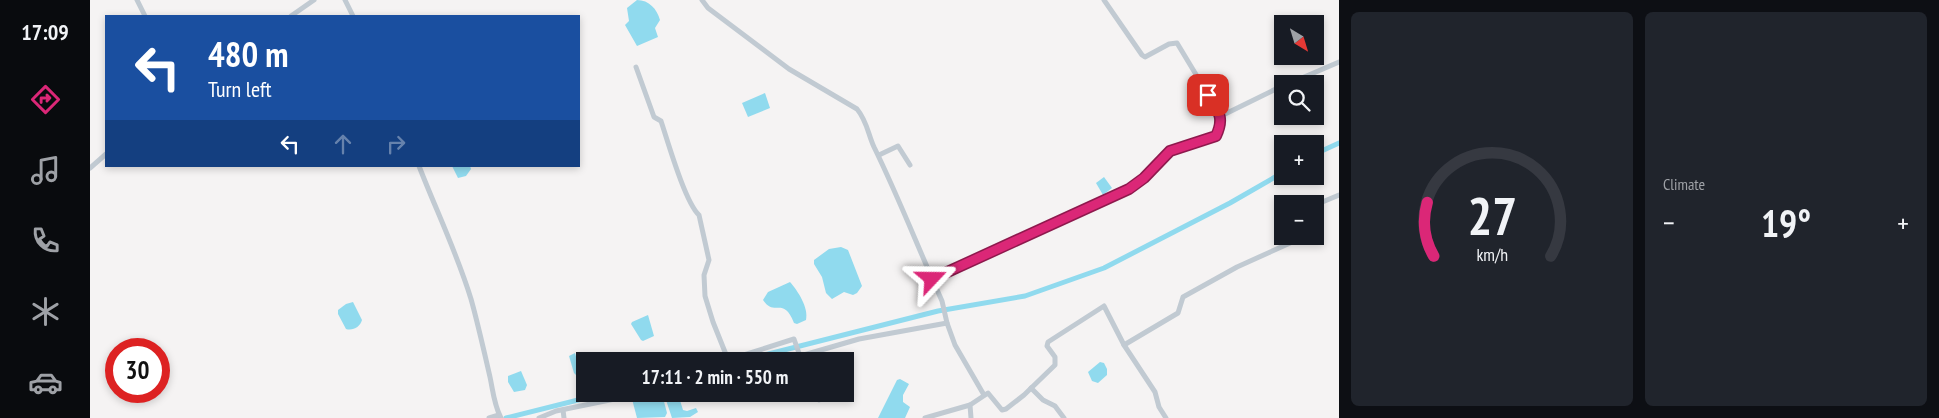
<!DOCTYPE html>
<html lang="en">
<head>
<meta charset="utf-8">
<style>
  :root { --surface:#171b24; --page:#20242c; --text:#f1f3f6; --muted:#9ea1a6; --line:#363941; --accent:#db2777 }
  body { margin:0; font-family:"PT Sans Narrow",sans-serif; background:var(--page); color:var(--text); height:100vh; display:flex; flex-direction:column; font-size:19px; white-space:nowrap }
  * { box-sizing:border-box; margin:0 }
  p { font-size:16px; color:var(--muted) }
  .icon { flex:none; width:28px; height:28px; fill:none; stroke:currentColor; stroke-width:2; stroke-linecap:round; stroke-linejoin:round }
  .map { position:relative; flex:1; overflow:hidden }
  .details { display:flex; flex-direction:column; gap:12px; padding:12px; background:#0d0f14; width:600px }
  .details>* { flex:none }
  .hud { position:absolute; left:15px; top:15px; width:475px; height:152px; border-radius:0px; box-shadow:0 2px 8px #0003; background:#1a4fa0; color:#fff; overflow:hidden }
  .needle { width:32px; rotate:142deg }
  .buttons { position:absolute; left:1184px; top:15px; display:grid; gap:10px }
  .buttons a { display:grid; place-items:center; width:50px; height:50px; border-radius:0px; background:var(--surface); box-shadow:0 2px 8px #0003; font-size:25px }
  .speed { position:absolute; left:15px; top:338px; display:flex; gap:10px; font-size:25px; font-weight:700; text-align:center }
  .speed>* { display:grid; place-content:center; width:65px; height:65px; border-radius:50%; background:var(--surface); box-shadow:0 2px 8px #0003; line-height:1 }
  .speed .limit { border:8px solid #d22; background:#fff; color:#111 }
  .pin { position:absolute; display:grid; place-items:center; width:42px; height:42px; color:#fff; margin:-21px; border-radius:10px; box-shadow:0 2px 8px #0006 }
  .me { position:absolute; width:55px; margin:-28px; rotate:67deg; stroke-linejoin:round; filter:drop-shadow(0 0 4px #0008) }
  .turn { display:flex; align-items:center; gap:18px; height:105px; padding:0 20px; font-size:22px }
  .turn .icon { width:65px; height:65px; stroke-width:2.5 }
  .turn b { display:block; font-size:35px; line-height:42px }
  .lanes { display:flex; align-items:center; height:48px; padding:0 20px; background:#0003; justify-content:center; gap:25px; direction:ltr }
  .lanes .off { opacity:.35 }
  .big { font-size:38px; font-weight:600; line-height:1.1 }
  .details .tile { flex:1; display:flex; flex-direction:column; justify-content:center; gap:8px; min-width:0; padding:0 18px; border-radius:8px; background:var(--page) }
  .details .dial { align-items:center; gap:0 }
  .dial svg { height:130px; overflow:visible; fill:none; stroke:var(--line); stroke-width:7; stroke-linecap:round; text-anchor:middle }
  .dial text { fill:var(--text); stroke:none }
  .heat { display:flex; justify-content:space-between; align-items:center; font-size:28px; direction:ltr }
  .details .tiles { flex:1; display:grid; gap:12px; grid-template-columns:repeat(2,1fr) }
  .trip { position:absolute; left:486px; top:352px; width:278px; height:50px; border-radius:0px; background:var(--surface); box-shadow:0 2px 8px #0003; font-weight:600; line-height:50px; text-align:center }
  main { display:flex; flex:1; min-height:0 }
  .tabs { display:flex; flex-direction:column; width:90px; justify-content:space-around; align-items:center; background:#090b0e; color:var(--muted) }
  .tabs .icon { width:35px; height:35px }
  .tabs .active { color:var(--accent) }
  .tabs b { font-size:22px; color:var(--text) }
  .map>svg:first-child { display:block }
</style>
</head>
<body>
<main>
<nav class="tabs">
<b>17:09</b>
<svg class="icon active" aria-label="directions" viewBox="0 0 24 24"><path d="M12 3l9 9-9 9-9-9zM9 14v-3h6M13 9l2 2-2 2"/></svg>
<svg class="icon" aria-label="music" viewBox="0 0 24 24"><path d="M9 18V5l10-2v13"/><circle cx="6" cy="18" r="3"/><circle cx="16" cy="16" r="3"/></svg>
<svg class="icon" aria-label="phone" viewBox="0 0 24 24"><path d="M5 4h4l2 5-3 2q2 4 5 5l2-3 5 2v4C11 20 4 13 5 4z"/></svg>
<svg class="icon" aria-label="climate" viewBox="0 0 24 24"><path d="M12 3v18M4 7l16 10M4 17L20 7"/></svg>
<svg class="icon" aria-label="car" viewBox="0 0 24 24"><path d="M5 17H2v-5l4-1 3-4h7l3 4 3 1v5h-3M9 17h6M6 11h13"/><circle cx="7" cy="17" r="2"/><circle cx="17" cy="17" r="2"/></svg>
</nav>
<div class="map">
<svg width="1249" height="418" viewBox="0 0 1249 418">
  <rect width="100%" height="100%" fill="#f5f3f3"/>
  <!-- water -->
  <g fill="#90daee">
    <path d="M547 0C559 0 567 9 570 20L565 28 568 37 547 46 535 25 539 21 537 8Z"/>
    <path d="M675 93 680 108 658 117 652 103Z"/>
    <path d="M362 166H380L381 169 376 176 368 178Z"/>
    <path d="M1014 177 1022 188 1013 195 1006 183Z"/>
    <path d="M751 247 758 250 772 286 767 293 763 295 754 292 742 299 736 293 732 277 724 264V260L739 249Z"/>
    <path d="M700 282C708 291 719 308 716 320L707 324 704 323C693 295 685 318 673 300L678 292Z"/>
    <path d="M263 302 272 320C270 327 263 331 256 329L248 314V310L256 304Z"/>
    <path d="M558 315 564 336 553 341 551 340 541 324 542 322Z"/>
    <path d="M485 353 491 373 487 376 484 373 479 356Z"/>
    <path d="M1010 362 1014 363 1017 369V375L1008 383 1002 381 998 372Z"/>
    <path d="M431 371 437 385 435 390 424 392 418 382V376Z"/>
    <path d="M810 379 819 384 813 395V402L820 407 815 418H788L807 380Z"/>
    <path d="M572 394 577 413 575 417 547 418 542 399Z"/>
    <path d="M574 394H588L593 410 597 411 606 408 608 412 600 417 582 418Z"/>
  </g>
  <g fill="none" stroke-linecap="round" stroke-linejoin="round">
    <!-- canal -->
    <g stroke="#90daee" stroke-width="5">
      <path d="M1225 154 1249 143"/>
      <path d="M651 361 848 311 935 296 1014 268 1140 203 1192 173"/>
      <path d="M416 418 512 394"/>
    </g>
    <!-- minor -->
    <g stroke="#c1cad2" stroke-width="5">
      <path d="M47 0 55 16"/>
      <path d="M255 0 263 16"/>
      <path d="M612 0 618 8 699 69 767 109C777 121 778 134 784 147 809 198 829 250 852 301L857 323"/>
      <path d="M1014 0 1052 55 1055 57 1079 44 1087 43 1131 116"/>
      <path d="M201 16 224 0"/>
      <path d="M546 67 564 117 571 121C578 142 595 202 609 215L619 260 614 275 615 296 623 322 637 357 641 359 704 339 710 356"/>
      <path d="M1198 84 1249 62"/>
      <path d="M789 155 808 146 820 165"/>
      <path d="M329 166C346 210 367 253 381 299 388 324 394 351 400 377 403 391 404 405 411 418"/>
      <path d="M0 168 16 154"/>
      <path d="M1225 205 1249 195"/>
      <path d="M842 279 1039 189 1054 178 1080 151 1126 136 1130 126 1131 116 1192 86"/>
      <path d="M1034 345 1088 313 1093 297 1147 267 1209 239 1211 236"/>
      <path d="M693 361 769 339 857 323 865 345 894 395"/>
      <path d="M941 388 953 400 965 406 974 418"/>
      <path d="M727 394 729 400"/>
      <path d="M473 410 474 418"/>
      <path d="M399 418 409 415"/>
      <path d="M449 418 466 411 549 394"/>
      <path d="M835 418 880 405"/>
      <path d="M881 418 880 405 898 393 912 410 916 409 934 395 965 365V357L957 346 958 342 1014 306 1034 345 1065 392 1069 407 1076 418"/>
    </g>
  </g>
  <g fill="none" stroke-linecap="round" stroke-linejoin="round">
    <!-- route casing -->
    <g stroke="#8e194d" stroke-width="12">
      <path id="route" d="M842 279 1039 189 1054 178 1080 151 1126 136C1135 117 1128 111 1118 95"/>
    </g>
    <!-- route -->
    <use href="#route" stroke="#db2777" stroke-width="9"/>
  </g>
</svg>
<div class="buttons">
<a><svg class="needle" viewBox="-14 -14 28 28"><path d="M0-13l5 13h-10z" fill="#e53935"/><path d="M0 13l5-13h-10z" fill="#9ea1a6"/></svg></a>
<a><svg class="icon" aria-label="search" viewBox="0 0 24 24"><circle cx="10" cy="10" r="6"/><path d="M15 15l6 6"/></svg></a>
<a>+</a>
<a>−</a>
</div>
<div class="speed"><div class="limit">30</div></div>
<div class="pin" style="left:1118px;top:95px;background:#d93025"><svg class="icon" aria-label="arrive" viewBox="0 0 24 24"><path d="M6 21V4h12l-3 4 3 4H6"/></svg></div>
<svg class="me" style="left:842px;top:279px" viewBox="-20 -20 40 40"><path d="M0-17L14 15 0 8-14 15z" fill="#db2777" stroke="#fff" stroke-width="4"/></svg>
<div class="trip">17:11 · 2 min · 550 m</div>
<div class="hud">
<div class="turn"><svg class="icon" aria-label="left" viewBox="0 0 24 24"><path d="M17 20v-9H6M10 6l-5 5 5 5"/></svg><div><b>480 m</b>Turn left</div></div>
<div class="lanes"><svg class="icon" aria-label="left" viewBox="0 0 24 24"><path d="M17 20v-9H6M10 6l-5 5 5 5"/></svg><svg class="icon off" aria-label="ahead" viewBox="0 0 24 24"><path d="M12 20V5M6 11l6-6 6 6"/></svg><svg class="icon off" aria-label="right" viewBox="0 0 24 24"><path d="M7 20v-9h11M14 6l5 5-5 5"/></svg></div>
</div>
</div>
<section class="details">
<div class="tiles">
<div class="tile dial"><svg viewBox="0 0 100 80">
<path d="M14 69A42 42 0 1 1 86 69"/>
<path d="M14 69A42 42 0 0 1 10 36" stroke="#db2777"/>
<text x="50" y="56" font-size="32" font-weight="700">27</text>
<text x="50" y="72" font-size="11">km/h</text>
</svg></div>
<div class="tile"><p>Climate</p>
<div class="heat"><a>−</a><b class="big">19°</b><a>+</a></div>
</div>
</div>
</section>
</main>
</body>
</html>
